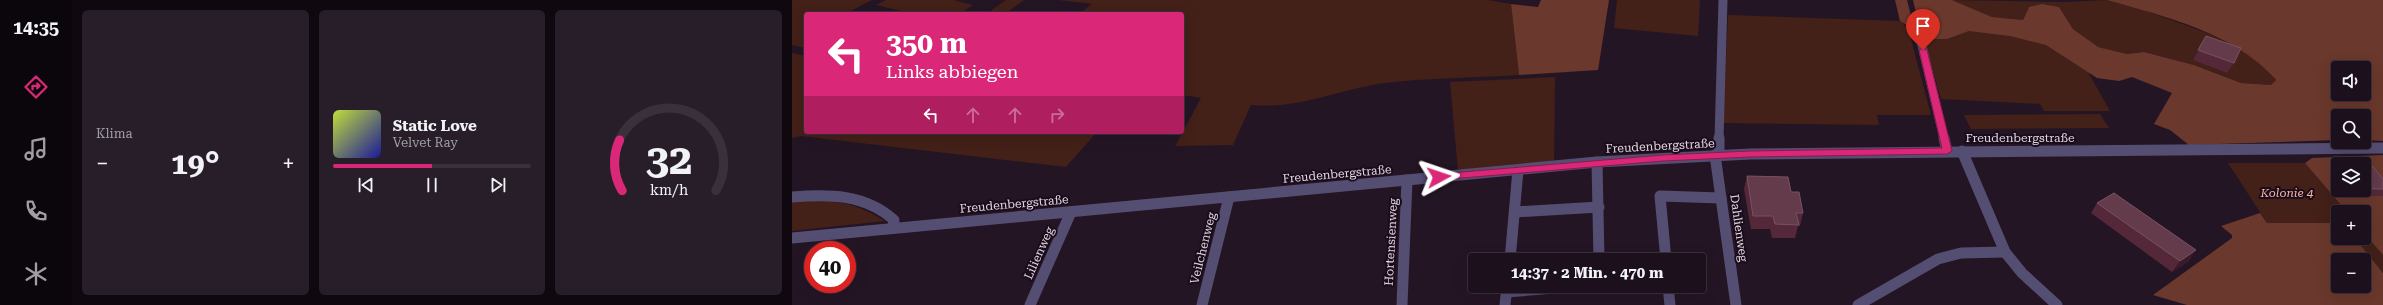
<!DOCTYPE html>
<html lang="de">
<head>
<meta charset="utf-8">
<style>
  :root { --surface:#1b101c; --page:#281e29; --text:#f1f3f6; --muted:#a09da3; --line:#39303b; --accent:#db2777 }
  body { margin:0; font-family:"Roboto Serif",serif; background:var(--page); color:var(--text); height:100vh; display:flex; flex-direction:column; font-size:15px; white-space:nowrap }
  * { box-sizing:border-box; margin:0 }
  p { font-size:13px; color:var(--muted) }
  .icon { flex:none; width:22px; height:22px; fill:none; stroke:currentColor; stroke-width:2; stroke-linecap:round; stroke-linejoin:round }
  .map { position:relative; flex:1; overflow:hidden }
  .side { display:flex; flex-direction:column; gap:10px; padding:10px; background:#0f090f; width:720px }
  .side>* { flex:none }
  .banner { position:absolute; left:12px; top:12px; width:380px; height:122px; border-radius:4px; box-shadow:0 4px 16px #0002,0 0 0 1px var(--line); background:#db2777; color:#fff; overflow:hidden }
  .controls { position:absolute; left:1539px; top:61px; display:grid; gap:8px }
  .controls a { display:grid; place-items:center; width:40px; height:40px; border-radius:4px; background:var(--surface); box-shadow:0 4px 16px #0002,0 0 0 1px var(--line); font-size:20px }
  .speed { position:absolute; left:12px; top:241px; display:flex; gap:8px; font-size:20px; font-weight:700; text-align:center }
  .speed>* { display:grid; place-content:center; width:52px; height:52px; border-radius:50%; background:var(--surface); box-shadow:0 4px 16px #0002,0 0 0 1px var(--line); line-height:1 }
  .speed .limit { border:6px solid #d22; background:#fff; color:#111 }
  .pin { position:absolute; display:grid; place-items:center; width:34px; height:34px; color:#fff; margin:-41px -17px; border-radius:50% 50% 50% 0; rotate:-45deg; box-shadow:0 0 4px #0007 }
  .pin .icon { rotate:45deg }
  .me { position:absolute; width:44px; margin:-22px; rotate:85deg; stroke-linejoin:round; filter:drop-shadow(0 0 3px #0008) }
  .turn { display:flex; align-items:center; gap:14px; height:84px; padding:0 16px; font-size:18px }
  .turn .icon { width:52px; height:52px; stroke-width:2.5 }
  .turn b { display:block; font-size:28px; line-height:34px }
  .lanes { display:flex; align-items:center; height:38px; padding:0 16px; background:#0003; justify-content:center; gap:20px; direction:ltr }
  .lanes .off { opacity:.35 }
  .big { font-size:30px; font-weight:700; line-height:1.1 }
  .side .card { flex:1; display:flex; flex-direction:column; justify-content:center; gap:6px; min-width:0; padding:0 14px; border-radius:6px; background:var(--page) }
  .side .dial { align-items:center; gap:0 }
  .dial svg { height:104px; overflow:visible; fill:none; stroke:var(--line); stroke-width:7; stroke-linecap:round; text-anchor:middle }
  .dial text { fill:var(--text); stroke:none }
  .song { display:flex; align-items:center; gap:12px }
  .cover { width:48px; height:48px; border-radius:6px; background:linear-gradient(135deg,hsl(70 70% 55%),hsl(240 70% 35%)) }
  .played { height:4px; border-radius:2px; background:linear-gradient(90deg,var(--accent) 50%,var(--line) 50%) }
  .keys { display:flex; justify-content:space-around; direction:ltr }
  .heat { display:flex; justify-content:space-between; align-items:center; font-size:22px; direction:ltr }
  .side .tiles { flex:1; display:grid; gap:10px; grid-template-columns:repeat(3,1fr) }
  .trip { position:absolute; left:676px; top:253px; width:238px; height:40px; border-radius:4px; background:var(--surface); box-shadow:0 4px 16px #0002,0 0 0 1px var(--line); font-weight:700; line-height:40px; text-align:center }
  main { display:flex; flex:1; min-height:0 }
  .dock { display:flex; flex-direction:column; width:72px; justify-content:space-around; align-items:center; background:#0b060b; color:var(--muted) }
  .dock .icon { width:28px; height:28px }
  .dock .selected { color:var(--accent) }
  .dock b { font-size:18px; color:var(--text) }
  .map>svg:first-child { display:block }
</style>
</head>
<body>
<main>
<nav class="dock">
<b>14:35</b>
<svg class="icon selected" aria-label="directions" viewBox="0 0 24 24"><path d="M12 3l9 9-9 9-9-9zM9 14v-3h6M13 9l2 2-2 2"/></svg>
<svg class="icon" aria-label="music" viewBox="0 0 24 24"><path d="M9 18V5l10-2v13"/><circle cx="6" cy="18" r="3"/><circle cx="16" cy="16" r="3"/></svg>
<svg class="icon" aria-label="phone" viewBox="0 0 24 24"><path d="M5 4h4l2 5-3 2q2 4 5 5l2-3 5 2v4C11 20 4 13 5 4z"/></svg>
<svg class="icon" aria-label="climate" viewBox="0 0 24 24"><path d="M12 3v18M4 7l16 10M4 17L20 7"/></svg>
</nav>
<section class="side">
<div class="tiles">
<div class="card"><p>Klima</p>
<div class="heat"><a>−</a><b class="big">19°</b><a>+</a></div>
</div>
<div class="card">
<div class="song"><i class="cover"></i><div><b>Static Love</b><p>Velvet Ray</p></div></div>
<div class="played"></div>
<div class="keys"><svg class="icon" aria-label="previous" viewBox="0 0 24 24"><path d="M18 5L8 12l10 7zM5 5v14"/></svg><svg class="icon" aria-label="pause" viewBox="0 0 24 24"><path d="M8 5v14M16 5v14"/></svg><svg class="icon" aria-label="next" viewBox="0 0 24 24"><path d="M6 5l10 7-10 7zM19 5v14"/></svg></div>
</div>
<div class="card dial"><svg viewBox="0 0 100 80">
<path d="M14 69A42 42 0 1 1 86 69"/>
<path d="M14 69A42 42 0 0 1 12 30" stroke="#db2777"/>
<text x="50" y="56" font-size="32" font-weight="700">32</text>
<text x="50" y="72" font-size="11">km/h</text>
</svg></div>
</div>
</section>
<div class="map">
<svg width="1591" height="305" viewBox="0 0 1591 305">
  <rect width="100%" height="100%" fill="#241525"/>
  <!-- green -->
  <g fill="#432018">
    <path d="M0 0H80L53 14H14V48L0 45Z"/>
    <path d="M94 0H161L181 5 167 14H122L84 5Z"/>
    <path d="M214 0H232L213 14H194Z"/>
    <path d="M267 0H696L719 4 727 75C682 78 637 78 593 83 547 89 506 110 459 105L441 145 383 146 409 98 390 95V14H287L300 4Z"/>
    <path d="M825 0H908L906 36 822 28Z"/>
    <path d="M1160 0 1274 2 1315 0 1346 8 1418 34 1452 51 1473 67 1484 81 1479 85 1449 83 1402 65 1352 52 1335 54 1305 47 1281 29 1267 7H1237L1231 20 1200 17Z"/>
    <path d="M936 15 1108 21 1116 28 1139 115H1085L1087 125 931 123Z"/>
    <path d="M1127 23 1223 30 1291 63 1318 111H1252L1248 104 1149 99Z"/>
    <path d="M0 53 14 56V132H305L274 167 9 136 0 138Z"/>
    <path d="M763 77 762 161 666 170 658 82Z"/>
    <path d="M1308 114 1317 128 1179 129 1172 115Z"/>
    <path d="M1436 163H1513L1555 212H1546V223H1475Z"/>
    <path d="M0 200C40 201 57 199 93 221L0 231Z"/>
    <path d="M1572 233 1591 255V273L1563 238H1572Z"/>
  </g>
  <!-- forest -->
  <g fill="#6a382c" fill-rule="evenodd">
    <path d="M749 0H817L806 70 727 75 719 4 746 7Z"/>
    <path d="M1103 0H1115L1123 31 1118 33 1116 26 1108 21Z"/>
    <path d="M1121 0H1160L1200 17 1231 20 1237 7 1250 4 1267 7 1281 29 1306 47 1335 54 1352 52 1402 65 1449 83 1479 85 1484 80C1445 34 1372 16 1315 0H1591V141L1572 140V116H1546V140L1397 145 1378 130 1362 124 1380 93 1340 77 1327 81 1305 78 1254 45 1218 36 1177 31 1155 39H1130ZM1546 68H1572V94H1546Z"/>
    <path d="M1591 155V255L1572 233V212H1555L1513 163 1520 158ZM1546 164H1572V190H1546Z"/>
    <path d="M1468 213 1475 223H1546V238H1563L1591 273V305H1395L1361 295 1440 238V235L1429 226ZM1546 260H1572V286H1546Z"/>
  </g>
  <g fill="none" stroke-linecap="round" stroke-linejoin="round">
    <!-- minor-far1 -->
    <g stroke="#554e73" stroke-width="9">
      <path d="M1128 37 1152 139"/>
      <path d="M927 139 931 0"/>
    </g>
    <!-- minor -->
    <g stroke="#554e73" stroke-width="11">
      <path d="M1152 138 1155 151"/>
      <path d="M1170 151 1213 252 1230 273 1265 305"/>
      <path d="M923 155 944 305"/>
      <path d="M927 155V138"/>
      <path d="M805 162 807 260"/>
      <path d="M0 197C37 194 73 194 102 220L101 228"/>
      <path d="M723 212 807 207"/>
      <path d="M0 238 805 162 958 154 1591 148"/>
      <path d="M718 260 726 170"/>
      <path d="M874 260 868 196 929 198"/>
      <path d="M876 286 878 305"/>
      <path d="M715 292 787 286"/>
      <path d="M238 305 279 212"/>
      <path d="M410 305 437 197"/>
      <path d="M610 305 615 180"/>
      <path d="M713 305 715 286"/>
      <path d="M1066 305 1146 259 1169 253 1213 252"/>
    </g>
  </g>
  <!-- wall -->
  <g fill="#542839">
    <path d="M1414 36 1442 63 1435 73 1401 60Z"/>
    <path d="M1572 167 1591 179V196H1575L1570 190H1572Z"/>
    <path d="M955 176 999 192 1011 213 1008 226H1006L1003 238H980L978 229H959L952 189Z"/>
    <path d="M1305 203 1397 261 1380 272 1299 213Z"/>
  </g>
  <!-- shaded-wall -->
  <path fill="#3b1929" d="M1404 250 1397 261 1380 272 1388 261Z"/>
  <!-- building -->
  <g fill="#643b4b" stroke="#775362">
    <path d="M1414 36 1449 48 1442 63 1406 50Z"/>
    <path d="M1572 167H1581L1591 179V189H1581L1572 179Z"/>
    <path d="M955 176 996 177 999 192H1007L1011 213H1004L1007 225 983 224 981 216H961Z"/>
    <path d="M1322 193 1404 250 1388 261 1305 203Z"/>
  </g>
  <!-- route -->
  <path fill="#db2777" stroke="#8e194d" d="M1131 48 1135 50 1160 151 1155 154 958 157 871 161 647 180 642 177 647 174 871 155 958 151 1150 148 1127 50Z"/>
  <g text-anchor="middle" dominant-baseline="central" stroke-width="4" stroke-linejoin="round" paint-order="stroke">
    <!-- street labels -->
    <g font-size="12" fill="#e0d5e0" stroke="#1b0c1b">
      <text x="1228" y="138">Freudenbergstraße</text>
      <text transform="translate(868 146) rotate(-3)">Freudenbergstraße</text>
      <text transform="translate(545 174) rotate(-5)">Freudenbergstraße</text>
      <text transform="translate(222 204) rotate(-5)">Freudenbergstraße</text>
      <text transform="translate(947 228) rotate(82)">Dahlienweg</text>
      <text transform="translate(599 242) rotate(-87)">Hortensienweg</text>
      <text transform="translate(411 248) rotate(-76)">Veilchenweg</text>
      <text transform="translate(247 253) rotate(-66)">Lilienweg</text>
    </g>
    <!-- park labels -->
    <g font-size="12" font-style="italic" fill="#f8b3a3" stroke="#1b0c1b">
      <text x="1495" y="193">Kolonie 4</text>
    </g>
  </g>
</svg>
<div class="controls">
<a><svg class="icon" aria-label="sound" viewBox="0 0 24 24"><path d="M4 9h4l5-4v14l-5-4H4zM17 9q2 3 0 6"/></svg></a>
<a><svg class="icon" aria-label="search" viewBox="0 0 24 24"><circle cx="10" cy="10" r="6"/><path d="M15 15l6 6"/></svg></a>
<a><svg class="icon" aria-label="layers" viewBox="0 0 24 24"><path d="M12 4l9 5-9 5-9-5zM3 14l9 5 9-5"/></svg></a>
<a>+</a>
<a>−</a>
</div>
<div class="speed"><div class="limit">40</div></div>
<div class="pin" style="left:1131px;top:50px;background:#d93025"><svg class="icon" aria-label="arrive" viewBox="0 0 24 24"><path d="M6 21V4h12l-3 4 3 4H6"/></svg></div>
<svg class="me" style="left:647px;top:177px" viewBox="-20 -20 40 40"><path d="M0-17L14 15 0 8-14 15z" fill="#db2777" stroke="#fff" stroke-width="4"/></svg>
<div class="trip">14:37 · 2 Min. · 470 m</div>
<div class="banner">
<div class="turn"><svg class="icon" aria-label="left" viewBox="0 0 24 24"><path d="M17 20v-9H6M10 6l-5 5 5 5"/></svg><div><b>350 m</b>Links abbiegen</div></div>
<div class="lanes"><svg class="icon" aria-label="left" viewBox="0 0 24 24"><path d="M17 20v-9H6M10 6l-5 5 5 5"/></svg><svg class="icon off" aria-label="ahead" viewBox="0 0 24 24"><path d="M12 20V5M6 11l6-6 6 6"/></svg><svg class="icon off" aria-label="ahead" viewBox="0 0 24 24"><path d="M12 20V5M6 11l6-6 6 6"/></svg><svg class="icon off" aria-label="right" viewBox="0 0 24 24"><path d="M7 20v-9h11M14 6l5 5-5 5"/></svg></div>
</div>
</div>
</main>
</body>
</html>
